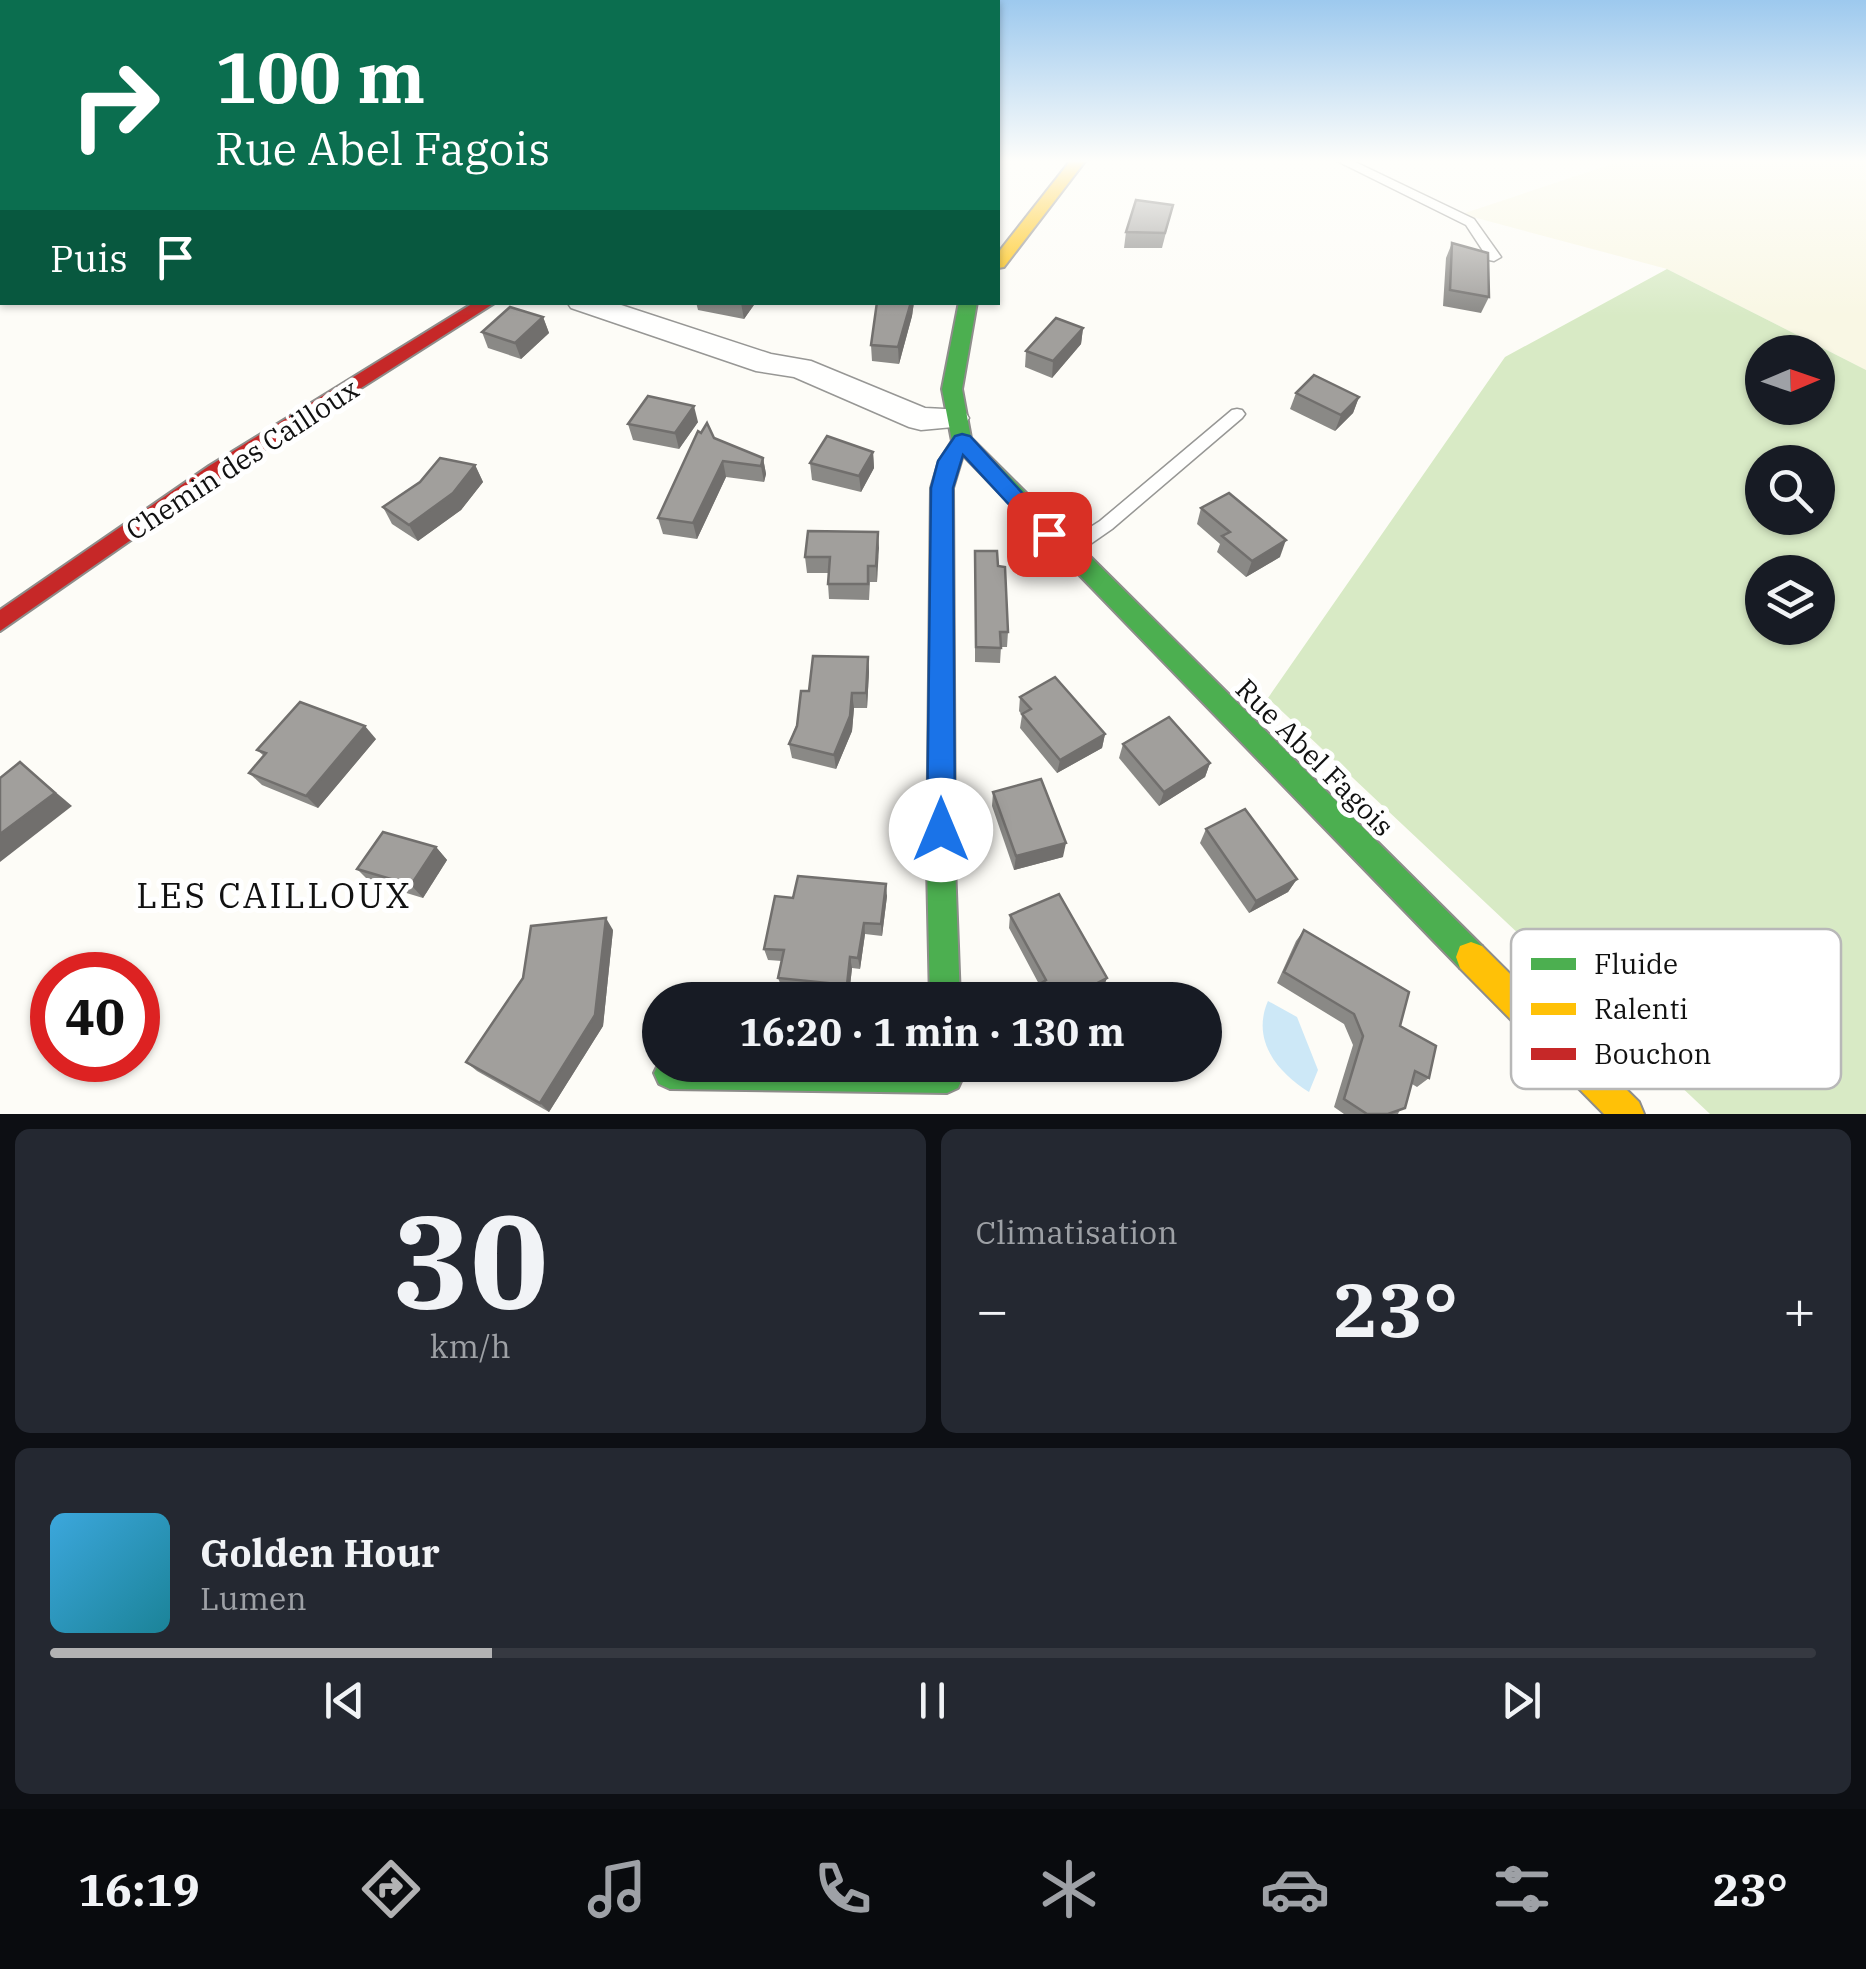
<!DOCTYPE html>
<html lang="fr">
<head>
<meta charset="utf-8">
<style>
  :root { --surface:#171b24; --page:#242831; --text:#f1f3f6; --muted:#9ea1a6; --line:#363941; --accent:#b2b2b3 }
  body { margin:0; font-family:"IBM Plex Serif",serif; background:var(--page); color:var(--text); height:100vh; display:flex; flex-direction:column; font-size:38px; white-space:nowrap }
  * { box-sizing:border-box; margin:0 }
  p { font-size:32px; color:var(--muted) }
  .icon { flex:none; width:55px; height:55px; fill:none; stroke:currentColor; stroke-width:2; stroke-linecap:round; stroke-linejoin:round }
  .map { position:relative; height:1114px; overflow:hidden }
  .sheet { display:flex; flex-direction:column; gap:15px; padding:15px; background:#0d0f14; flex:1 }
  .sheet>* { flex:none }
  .hud { position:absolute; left:0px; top:0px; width:1000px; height:305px; box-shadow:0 2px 8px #0004; background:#0b6e4f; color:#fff; overflow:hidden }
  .needle { width:65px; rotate:88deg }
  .buttons { position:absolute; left:1745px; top:335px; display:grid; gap:20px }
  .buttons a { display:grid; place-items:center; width:90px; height:90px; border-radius:50%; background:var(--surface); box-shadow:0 2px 8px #0004; font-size:50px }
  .speed { position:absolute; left:30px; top:952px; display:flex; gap:20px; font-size:50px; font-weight:700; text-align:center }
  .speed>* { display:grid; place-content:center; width:130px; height:130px; border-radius:50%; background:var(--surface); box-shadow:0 2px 8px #0004; line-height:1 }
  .speed .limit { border:15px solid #d22; background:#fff; color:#111 }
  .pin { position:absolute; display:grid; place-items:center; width:85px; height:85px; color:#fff; margin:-42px; border-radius:20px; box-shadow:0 5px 15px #0006 }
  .me { position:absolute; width:110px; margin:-55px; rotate:0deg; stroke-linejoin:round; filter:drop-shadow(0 0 8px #0008) }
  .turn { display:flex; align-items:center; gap:35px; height:210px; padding:0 50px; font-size:45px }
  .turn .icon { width:130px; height:130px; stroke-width:2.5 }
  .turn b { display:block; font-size:70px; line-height:85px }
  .then { display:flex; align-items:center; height:95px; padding:0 50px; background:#0003; gap:20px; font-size:38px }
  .big { font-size:75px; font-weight:700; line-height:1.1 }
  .sheet .card { flex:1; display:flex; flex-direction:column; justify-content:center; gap:15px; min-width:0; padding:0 35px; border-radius:15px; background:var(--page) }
  .sheet .dial { align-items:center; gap:0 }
  .dial b { font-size:130px; line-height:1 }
  .song { display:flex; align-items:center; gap:30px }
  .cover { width:120px; height:120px; border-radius:15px; background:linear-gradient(135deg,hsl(200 70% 55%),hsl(190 70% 35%)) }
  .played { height:10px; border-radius:5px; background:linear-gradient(90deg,var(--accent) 25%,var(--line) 25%) }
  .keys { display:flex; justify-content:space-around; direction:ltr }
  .heat { display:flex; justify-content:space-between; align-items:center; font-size:55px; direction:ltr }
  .sheet .tiles { flex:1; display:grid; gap:15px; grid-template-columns:1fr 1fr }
  .card:last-child { grid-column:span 2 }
  .trip { position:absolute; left:642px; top:982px; width:580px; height:100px; border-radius:50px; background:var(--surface); box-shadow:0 2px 8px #0004; font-weight:700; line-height:100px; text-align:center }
  .tabs { display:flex; height:160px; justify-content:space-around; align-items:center; background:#090b0e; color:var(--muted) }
  .tabs .icon { width:70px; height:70px }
  .tabs .active { color:var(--accent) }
  .tabs b { font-size:45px; color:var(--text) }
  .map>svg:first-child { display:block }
</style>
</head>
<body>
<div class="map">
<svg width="1866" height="1114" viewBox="0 0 1866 1114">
  <rect width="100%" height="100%" fill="#fdfcf7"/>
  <!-- farmland -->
  <path fill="#f9f7e4" d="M1624 160H1866V370L1667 269 1462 214Z"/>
  <!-- forest -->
  <path fill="#d8eac5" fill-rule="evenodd" d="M1667 269 1866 370V1114H1710L1268 698 1505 357ZM1762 352H1818V408H1762ZM1762 462H1818V518H1762ZM1762 572H1818V628H1762Z"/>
  <!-- water -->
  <path fill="#cde8f7" d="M1268 1001 1297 1017 1318 1070 1309 1092C1277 1072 1251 1040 1268 1001Z"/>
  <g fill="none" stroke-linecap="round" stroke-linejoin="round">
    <!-- lane casing -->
    <g stroke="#979795" stroke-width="3">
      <g id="lane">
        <path d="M1335 160H1351L1474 219 1501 257 1494 261 1489 260 1466 225Z"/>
        <path d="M1237 409 1242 410 1245 414 1242 418 1112 529 1076 554H1064L1061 549 1064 544 1100 521 1232 410Z"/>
      </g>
    </g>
    <!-- street casing -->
    <g stroke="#979795" stroke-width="3">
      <path id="street" d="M567 302H612L771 354 811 361 925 408 964 410 969 418 964 426 921 430 909 427 794 377 756 371 571 308Z"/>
    </g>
    <!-- fast casing -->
    <g stroke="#8e8d8b" stroke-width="4">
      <g id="fast">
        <path d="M959 302H977L962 389 971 438 1482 946 1486 957 1482 968 1471 972 1460 968 963 455 953 488 955 865 960 1000H930L927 865 931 488 939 461 952 441 942 389Z"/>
        <path d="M660 1061V1065H957L963 1077 958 1088 947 1093 670 1089 659 1084 654 1073Z"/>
      </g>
    </g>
    <!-- slow casing -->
    <g stroke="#8e8d8b" stroke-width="4">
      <g id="slow">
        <path d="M1071 160H1086L1004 267 998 268V253Z"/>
        <path d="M1471 942 1482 946 1639 1102 1644 1114H1604L1460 968 1456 957 1460 946Z"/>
      </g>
    </g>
    <!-- jam casing -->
    <g stroke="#8e8d8b" stroke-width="4">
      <path id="jam" d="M475 302H496L223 476 0 631V610L209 466Z"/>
    </g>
    <!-- lane -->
    <use href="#lane" fill="#fffffe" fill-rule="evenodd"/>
    <!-- street -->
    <use href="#street" fill="#fffffe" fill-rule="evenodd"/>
    <!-- fast -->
    <use href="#fast" fill="#4caf50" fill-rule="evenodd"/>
    <!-- slow -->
    <use href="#slow" fill="#ffc107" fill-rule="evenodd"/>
    <!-- jam -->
    <use href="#jam" fill="#c62828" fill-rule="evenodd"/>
  </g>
  <!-- wall -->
  <g fill="#8a8986">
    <path d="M1173 205 1162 248H1124L1126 232Z"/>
    <path d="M1452 243 1489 297 1481 313 1443 306 1446 258Z"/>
    <path d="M696 302H756L744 319 698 310Z"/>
    <path d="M877 302H914L912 316 899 364 872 361 871 345Z"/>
    <path d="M543 317 549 333 521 359 488 348 482 332Z"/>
    <path d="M1083 328 1081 344 1052 378 1025 367 1026 351Z"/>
    <path d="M1296 393 1359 397 1353 413 1335 431 1290 409Z"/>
    <path d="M698 422 679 449 633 440 628 424Z"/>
    <path d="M714 438 763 458 766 474 764 482 726 477 697 539 663 534 658 518Z"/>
    <path d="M873 452 874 468 861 492 812 480 810 463Z"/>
    <path d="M475 465 483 482 461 510 418 541 392 524 383 507Z"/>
    <path d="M1201 508 1280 557 1246 577 1217 552 1220 544 1197 524Z"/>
    <path d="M878 532 877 582H870L869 600 829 599 828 584V573H807L805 557Z"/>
    <path d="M975 551 998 566 1008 632 1007 647H1001L1000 663 975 662Z"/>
    <path d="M868 657 869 672 867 708H854L852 731 836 769 792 758 789 744 809 691Z"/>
    <path d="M1020 697 1105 734 1102 748 1057 773 1020 728 1022 715 1019 711Z"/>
    <path d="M376 739 318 808 262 785 249 773 264 756 257 750Z"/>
    <path d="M1123 744 1210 763 1205 777 1159 806 1119 758Z"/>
    <path d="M993 792 1063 857 1014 870 992 806Z"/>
    <path d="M1206 829 1297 879 1288 892 1249 913 1200 843Z"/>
    <path d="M436 847 447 860 423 898 370 882 357 869Z"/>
    <path d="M887 896 882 936 865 934 860 969 852 968 849 995 782 988 778 978 782 961 768 960 764 949 793 898Z"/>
    <path d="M1010 915 1103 989 1082 1000H1040L1038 995 1040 986 1009 928Z"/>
    <path d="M613 930 603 1026 549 1112 477 1071 466 1062Z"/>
    <path d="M1304 930 1400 1026 1429 1078 1417 1087 1412 1084 1398 1114H1344L1334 1107 1353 1045 1344 1024 1277 983 1296 941Z"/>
  </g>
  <!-- shaded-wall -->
  <g fill="#716f6d">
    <path d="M756 302 744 319 741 303Z"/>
    <path d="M911 302H914L912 316 899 364 898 347Z"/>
    <path d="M543 317 549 333 521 359 515 343Z"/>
    <path d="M1083 328 1081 344 1052 378 1053 361Z"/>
    <path d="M1359 397 1353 413 1335 431 1341 415Z"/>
    <path d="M694 406 698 422 679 449 675 433Z"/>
    <path d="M873 452 874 468 861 492 859 476Z"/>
    <path d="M763 458 766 474 764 482 761 466Z"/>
    <path d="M723 461 726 477 697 539 693 523Z"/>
    <path d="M475 465 483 482 461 510 418 541 409 525Z"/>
    <path d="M878 532 879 548 877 582 876 566Z"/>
    <path d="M1286 540 1280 557 1246 577 1252 561Z"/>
    <path d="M868 657 869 672 867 708 866 693Z"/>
    <path d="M852 693 854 708 852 731 836 769 834 755Z"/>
    <path d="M365 726 376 739 318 808 306 796Z"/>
    <path d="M1105 734 1102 748 1057 773 1060 760Z"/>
    <path d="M20 762 72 806 0 862V834Z"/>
    <path d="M1210 763 1205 777 1159 806 1164 792Z"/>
    <path d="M1066 843 1063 857 1014 870 1016 856Z"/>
    <path d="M436 847 447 860 423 898 411 885Z"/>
    <path d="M1297 879 1288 892 1249 913 1256 901Z"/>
    <path d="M886 884 887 896 882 936 881 924Z"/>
    <path d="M606 918 613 930 603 1026 549 1112 540 1103Z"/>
    <path d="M864 923 865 934 860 969 858 958Z"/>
    <path d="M850 957 852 968 849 995 847 985Z"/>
    <path d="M1107 978 1103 989 1082 1000H1064Z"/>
  </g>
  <!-- building -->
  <g fill="#a19f9c" stroke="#716f6d" stroke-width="2.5">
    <path d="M1136 200 1173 205 1165 233 1126 232Z"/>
    <path d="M1452 243 1488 253 1489 297 1450 290Z"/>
    <path d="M877 302H911L898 347 871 345Z"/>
    <path d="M510 307 543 317 515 343 482 332Z"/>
    <path d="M1056 318 1083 328 1053 361 1026 351Z"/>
    <path d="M1314 375 1359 397 1341 415 1296 393Z"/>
    <path d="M648 396 694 406 675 433 628 424Z"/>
    <path d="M707 423 714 438 763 458 761 466 723 461 693 523 658 518 698 431 701 433Z"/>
    <path d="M827 436 873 452 859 476 810 463Z"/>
    <path d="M440 458 475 465 453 493 409 525 383 507 420 482Z"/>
    <path d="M1229 493 1286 540 1252 561 1222 536 1230 532 1201 508Z"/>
    <path d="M808 531 878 532 876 566H868V584H828L830 557H805Z"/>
    <path d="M975 551H997L998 566 1005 567 1008 632H1000L1001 648 976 647Z"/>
    <path d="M813 656 868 657 866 693H852L850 716 834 755 789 744 797 726 801 691H809Z"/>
    <path d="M1055 677 1105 734 1060 760 1022 714 1031 709 1020 697Z"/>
    <path d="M300 702 365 726 306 796 249 773 266 753 257 750Z"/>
    <path d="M1169 717 1210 763 1164 792 1123 744Z"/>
    <path d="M20 762 55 793 0 834V778Z"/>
    <path d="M1041 779 1066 843 1016 856 993 792Z"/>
    <path d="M1245 809 1297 879 1256 901 1206 829Z"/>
    <path d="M383 832 436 847 411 885 357 869Z"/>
    <path d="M798 876 886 884 881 924 864 923 858 958 850 957 847 985 778 978 784 950 764 949 775 896 793 898Z"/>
    <path d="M1059 894 1107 978 1064 1000H1049L1040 984 1046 980 1010 915Z"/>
    <path d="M606 918 595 1015 540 1103 466 1062 523 978 531 926Z"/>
    <path d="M1304 930 1409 992 1400 1026 1436 1046 1429 1078 1415 1071 1405 1108 1388 1114H1367L1344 1099 1363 1036 1354 1014 1284 972Z"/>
  </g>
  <!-- sky -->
  <linearGradient id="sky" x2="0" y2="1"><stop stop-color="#9dc9ee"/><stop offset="0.51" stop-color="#fefefb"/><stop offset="1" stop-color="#fefefb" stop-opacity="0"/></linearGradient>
  <rect width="1866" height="316" fill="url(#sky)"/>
  <!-- route -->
  <path fill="#1a73e8" stroke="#114b97" stroke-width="2.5" d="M962 434 970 436 1060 534 1049 542 1041 539 963 455 953 488 955 830 951 840 941 843 931 840 927 830 931 488 938 461 955 436Z"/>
  <g text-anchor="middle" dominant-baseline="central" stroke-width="10" stroke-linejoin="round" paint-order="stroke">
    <!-- street labels -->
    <g font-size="28" fill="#111" stroke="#fff">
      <text transform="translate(242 459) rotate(-33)">Chemin des Cailloux</text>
      <text transform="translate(1315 757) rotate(45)">Rue Abel Fagois</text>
    </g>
    <!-- near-neighbourhood labels -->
    <g font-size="35" letter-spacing="2.5" fill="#111" stroke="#fff">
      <text x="274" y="895">LES CAILLOUX</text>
    </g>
  </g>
  <!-- legend -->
  <rect x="1511" y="929" width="330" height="160" rx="15" fill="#fff" stroke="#b8b8b8" stroke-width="2.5"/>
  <rect x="1531" y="958" width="45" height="12" fill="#4caf50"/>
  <rect x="1531" y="1003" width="45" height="12" fill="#ffc107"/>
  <rect x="1531" y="1048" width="45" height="12" fill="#c62828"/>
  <g font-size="28" fill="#111">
    <text x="1594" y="974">Fluide</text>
    <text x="1594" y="1019">Ralenti</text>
    <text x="1594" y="1064">Bouchon</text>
  </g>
</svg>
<div class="buttons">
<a><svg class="needle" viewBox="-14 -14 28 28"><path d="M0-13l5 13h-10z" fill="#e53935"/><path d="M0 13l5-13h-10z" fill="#9ea1a6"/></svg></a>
<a><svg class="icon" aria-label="search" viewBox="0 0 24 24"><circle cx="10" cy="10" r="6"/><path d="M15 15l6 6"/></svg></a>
<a><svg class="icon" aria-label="layers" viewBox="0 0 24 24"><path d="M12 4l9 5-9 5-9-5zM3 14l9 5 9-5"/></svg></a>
</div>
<div class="speed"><div class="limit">40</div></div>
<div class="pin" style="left:1049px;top:534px;background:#d93025"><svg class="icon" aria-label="arrive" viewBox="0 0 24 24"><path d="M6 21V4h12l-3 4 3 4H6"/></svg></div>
<svg class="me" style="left:941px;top:830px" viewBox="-20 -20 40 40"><circle r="19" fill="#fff"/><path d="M0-13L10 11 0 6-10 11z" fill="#1a73e8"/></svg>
<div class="trip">16:20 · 1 min · 130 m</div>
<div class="hud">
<div class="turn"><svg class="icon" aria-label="right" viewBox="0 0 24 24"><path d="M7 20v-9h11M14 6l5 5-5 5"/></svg><div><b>100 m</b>Rue Abel Fagois</div></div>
<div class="then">Puis<svg class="icon" aria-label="arrive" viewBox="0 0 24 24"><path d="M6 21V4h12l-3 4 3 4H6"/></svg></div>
</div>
</div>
<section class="sheet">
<div class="tiles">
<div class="card dial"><b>30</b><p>km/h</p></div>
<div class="card"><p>Climatisation</p>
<div class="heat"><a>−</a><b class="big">23°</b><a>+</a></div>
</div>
<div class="card">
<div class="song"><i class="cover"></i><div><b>Golden Hour</b><p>Lumen</p></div></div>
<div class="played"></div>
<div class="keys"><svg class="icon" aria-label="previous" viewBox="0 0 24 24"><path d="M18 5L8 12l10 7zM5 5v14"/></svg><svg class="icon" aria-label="pause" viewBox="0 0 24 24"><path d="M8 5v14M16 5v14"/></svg><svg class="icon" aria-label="next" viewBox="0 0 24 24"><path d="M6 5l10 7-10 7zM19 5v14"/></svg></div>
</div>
</div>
</section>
<nav class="tabs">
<b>16:19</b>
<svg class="icon active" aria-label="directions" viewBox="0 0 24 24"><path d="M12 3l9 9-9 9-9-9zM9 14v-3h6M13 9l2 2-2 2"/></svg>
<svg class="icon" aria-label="music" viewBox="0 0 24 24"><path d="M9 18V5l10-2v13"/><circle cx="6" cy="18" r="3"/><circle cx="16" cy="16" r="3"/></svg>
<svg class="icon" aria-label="phone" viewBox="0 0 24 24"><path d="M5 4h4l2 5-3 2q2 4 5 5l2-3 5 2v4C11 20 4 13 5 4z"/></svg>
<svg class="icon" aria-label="climate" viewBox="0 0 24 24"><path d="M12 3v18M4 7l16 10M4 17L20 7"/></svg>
<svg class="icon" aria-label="car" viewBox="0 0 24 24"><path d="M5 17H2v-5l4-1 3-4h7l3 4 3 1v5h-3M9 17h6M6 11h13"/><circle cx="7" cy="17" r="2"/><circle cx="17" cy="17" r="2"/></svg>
<svg class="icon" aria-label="filters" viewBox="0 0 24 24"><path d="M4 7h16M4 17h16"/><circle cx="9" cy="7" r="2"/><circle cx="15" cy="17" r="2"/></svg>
<b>23°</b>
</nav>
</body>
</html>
